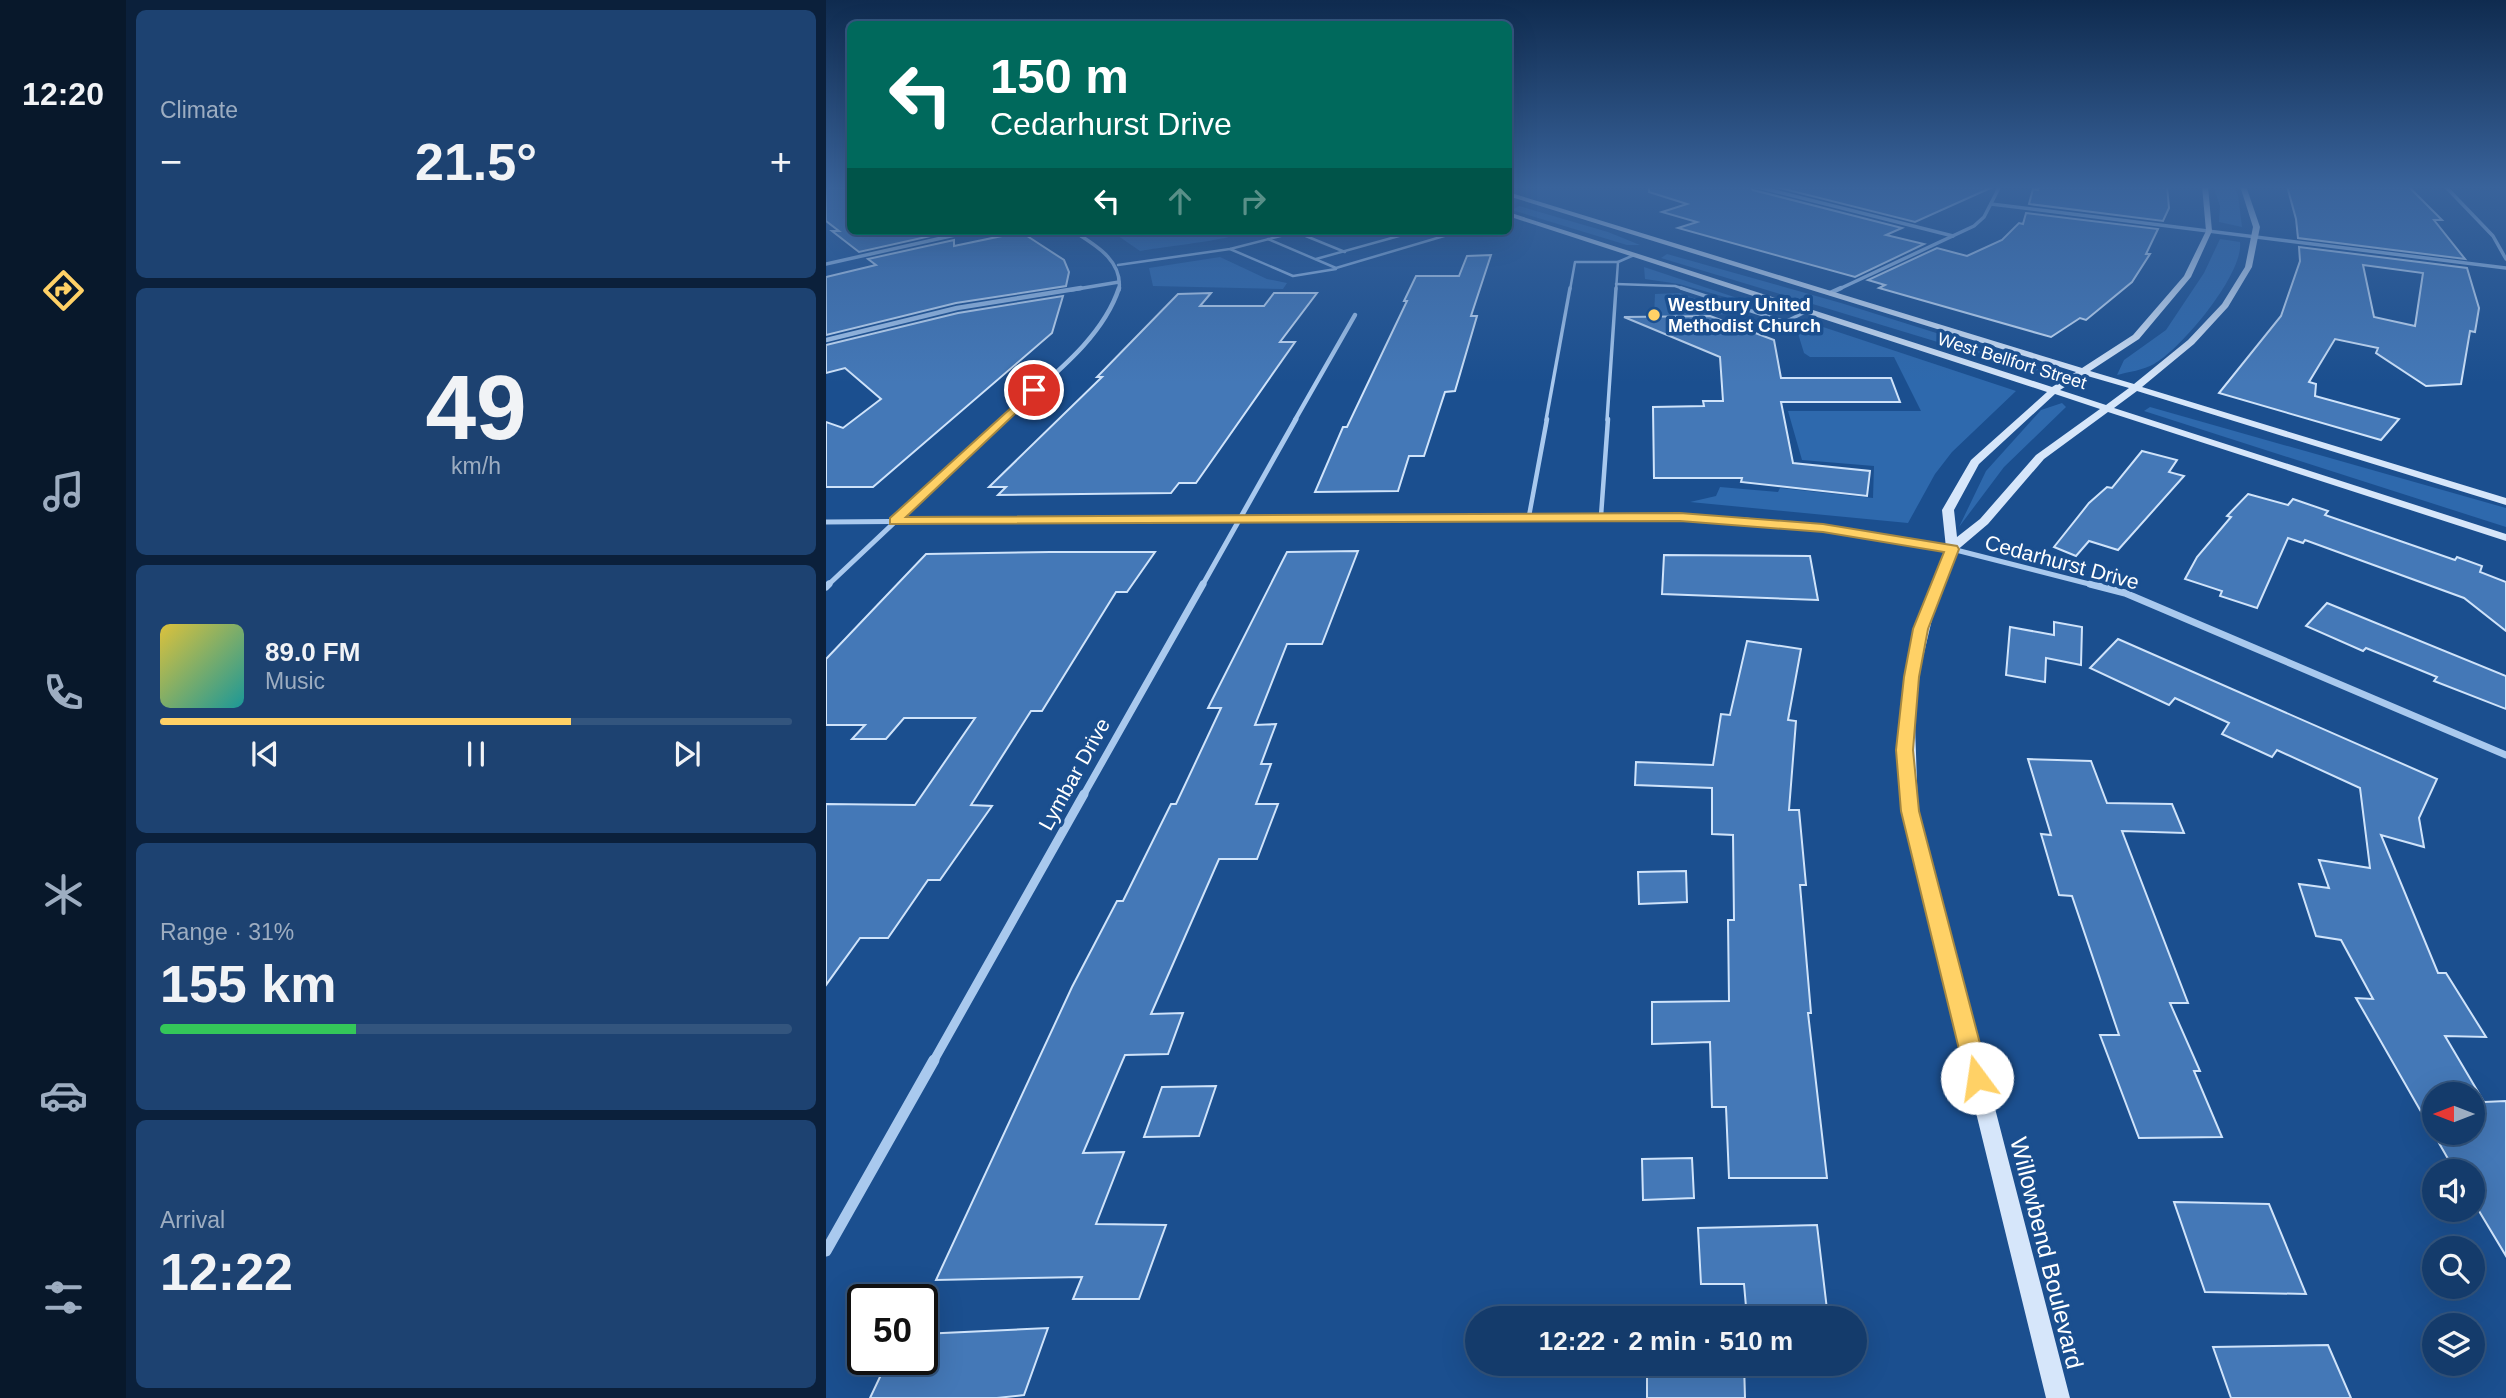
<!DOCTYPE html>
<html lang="en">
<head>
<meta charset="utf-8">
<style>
  :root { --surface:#143b6b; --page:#1d4271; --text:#f1f3f6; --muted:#9dadc1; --line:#33557e; --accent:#ffd166 }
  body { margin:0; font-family:Helvetica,sans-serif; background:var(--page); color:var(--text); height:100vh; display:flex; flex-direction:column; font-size:26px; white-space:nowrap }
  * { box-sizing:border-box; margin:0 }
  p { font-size:23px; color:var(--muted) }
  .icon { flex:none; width:38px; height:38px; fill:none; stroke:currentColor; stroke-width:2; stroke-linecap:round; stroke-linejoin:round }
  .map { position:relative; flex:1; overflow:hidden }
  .sheet { display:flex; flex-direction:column; gap:10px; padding:10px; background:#0b203b; width:700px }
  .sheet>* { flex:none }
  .hud { position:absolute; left:21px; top:21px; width:665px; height:214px; border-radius:10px; box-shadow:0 7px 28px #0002,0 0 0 2px var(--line); background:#00695c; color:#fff; overflow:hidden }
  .needle { width:46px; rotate:270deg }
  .controls { position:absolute; left:1596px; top:1082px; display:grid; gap:14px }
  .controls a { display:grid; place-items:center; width:63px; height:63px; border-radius:50%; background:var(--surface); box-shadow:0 7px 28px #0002,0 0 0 2px var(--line); font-size:35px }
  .speed { position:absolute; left:21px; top:1284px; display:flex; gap:14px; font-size:35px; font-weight:700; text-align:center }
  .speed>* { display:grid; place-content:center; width:91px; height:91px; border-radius:50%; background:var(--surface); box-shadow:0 7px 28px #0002,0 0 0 2px var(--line); line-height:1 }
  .speed .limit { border:4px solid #111; border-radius:10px; background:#fff; color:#111 }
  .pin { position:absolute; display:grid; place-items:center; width:60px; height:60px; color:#fff; margin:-30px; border:4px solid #fff; border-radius:50%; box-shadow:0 2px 7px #0007 }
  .me { position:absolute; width:77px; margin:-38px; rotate:346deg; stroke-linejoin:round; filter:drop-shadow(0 0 5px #0008) }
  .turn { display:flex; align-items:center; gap:24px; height:147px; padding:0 28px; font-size:32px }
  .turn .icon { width:91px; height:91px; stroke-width:2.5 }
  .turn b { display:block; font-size:49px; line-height:60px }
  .lanes { display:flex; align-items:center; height:66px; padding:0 28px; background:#0003; justify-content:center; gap:35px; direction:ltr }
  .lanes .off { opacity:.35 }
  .big { font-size:52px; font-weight:700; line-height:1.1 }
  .sheet .tile { flex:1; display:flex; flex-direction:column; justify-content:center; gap:10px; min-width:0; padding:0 24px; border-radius:10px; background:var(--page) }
  .sheet .dial { align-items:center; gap:0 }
  .dial b { font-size:91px; line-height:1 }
  .song { display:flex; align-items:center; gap:21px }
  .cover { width:84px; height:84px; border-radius:10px; background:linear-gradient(135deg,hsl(50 70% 55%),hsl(180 70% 35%)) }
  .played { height:7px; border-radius:4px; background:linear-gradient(90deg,var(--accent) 65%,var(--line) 65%) }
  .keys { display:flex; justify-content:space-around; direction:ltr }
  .heat { display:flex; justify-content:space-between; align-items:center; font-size:38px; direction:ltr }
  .charge { height:10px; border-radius:5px; background:linear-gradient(90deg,#34c759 31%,var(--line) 0) }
  .trip { position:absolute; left:639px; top:1306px; width:402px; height:70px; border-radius:35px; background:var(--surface); box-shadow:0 7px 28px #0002,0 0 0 2px var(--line); font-weight:700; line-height:70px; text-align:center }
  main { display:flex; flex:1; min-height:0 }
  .dock { display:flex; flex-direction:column; width:126px; justify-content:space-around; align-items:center; background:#08182b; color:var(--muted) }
  .dock .icon { width:49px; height:49px }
  .dock .active { color:var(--accent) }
  .dock b { font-size:32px; color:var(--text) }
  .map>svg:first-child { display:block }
</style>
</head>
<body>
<main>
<nav class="dock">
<b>12:20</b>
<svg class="icon active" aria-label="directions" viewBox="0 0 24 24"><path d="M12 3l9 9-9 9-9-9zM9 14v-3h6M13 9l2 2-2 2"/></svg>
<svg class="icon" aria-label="music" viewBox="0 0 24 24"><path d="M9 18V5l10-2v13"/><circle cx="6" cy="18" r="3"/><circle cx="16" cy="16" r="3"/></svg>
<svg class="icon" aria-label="phone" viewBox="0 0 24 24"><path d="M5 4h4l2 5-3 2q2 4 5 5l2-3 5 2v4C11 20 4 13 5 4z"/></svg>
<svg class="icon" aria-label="climate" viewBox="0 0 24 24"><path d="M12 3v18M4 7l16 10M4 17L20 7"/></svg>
<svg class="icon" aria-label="car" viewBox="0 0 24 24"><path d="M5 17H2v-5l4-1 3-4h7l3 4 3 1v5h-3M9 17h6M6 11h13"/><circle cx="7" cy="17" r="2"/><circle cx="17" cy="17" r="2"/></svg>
<svg class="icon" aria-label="filters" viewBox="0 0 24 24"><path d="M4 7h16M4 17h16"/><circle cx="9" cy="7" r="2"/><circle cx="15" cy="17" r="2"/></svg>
</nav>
<section class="sheet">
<div class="tile"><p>Climate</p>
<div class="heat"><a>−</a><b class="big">21.5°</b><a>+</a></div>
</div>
<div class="tile dial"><b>49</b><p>km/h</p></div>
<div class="tile">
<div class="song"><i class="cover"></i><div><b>89.0 FM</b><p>Music</p></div></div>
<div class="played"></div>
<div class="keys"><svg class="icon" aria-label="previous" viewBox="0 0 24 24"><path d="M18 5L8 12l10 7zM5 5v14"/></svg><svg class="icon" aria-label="pause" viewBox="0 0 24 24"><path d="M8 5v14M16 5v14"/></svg><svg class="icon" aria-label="next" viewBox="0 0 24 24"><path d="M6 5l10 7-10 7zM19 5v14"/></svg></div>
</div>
<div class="tile"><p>Range · 31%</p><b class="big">155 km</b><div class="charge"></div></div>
<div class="tile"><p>Arrival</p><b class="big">12:22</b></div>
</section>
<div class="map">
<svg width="1680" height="1398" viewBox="0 0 1680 1398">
  <rect width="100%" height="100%" fill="#1b4f8f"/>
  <!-- green -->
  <g fill="#2e69ad">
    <path d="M1387 186H1407L1412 195 1416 227 1393 222 1394 206Z"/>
    <path d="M693 206 782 232 814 245H801L686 210Z"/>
    <path d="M285 231H399L405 236C399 240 329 248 314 251Z"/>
    <path d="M1394 239 1414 242C1418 274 1355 349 1328 364 1318 370 1302 372 1291 375L1298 360 1340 330 1378 273Z"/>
    <path d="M841 254 1015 303 1209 364 1214 373 835 258Z"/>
    <path d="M394 257 441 279 461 283 457 289 327 286 323 268Z"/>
    <path d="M818 267 956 313 853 284 819 279Z"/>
    <path d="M854 293 910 314 828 316 829 294Z"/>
    <path d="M979 321 1190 391 1126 452 1109 474 1082 523 864 502 890 496 894 487 952 492 954 488 1047 498 1048 466 976 460 962 411H1095L1068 357H984L978 353 970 327Z"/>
    <path d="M1236 403 1240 407 1178 467 1133 527 1160 471 1215 410Z"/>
    <path d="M1324 407 1680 508V527L1318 411Z"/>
  </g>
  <!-- building -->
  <g fill="#4478b7" stroke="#cfe3fa" stroke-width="2" fill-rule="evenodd">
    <path d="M0 186 24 188V231H127L33 252 6 231H13L0 221Z"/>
    <path d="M823 186H924L927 190 1076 228 1060 235 1098 244 1029 277 852 228 871 222 836 212 861 204 823 192Z"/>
    <path d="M946 186H1169L1089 222Z"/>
    <path d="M1213 186H1341L1343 208 1337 221 1203 204 1207 189 1212 190Z"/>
    <path d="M1461 186H1582L1616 220H1608L1639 259 1472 238 1470 219Z"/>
    <path d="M1200 213 1332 229 1320 254H1324L1306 282 1260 320 1254 318 1225 337 1053 288 1059 285 1042 280 1111 248 1141 256 1176 240 1193 223 1197 224Z"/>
    <path d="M195 232 238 260 243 272 240 286 130 303 0 335V277L50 265 42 259 128 240V246Z"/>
    <path d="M1473 247 1641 268 1653 308 1649 332 1644 331 1635 384 1600 386 1550 353 1552 348 1509 339 1483 382 1490 384 1489 396 1573 419 1555 440 1393 393 1455 316 1474 261ZM1537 265 1597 273 1589 326 1548 317Z"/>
    <path d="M665 255 645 316H651L629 391 619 392 598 456H583L572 491 489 492 517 427H521L581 301H578L590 276H633L641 256Z"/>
    <path d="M385 293 374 306H438L448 293H491L454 342H469L370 483H353L345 493 172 495 180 487H163L276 377H271L352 294Z"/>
    <path d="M237 296 226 333 47 487H0V422L17 428 55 399 19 368 0 373V345L132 313Z"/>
    <path d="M884 316 948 340 955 378H1065L1074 402H955L967 463 1044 471 1041 496 915 482 916 478H828L827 407 878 406 877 401H897L894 357 798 317Z"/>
    <path d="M1316 451 1351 460 1343 472 1358 476 1292 550 1263 541 1250 556 1228 547 1263 503 1281 487 1286 488Z"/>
    <path d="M1422 494 1462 505 1467 499 1502 511 1499 515 1629 560 1631 557 1656 566 1654 572 1680 582V631L1638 598 1479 540 1477 543 1462 538 1431 608 1394 596 1396 591 1359 579 1371 557 1405 517 1401 516Z"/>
    <path d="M532 551 496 644H461L429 725 450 724 435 764H445L430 804H452L431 859H393L325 1014 357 1013 342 1054 299 1055 257 1153 298 1152 270 1224 340 1225 313 1299H247L256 1277 110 1280 246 987 291 901H297L345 804H350L395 708H382L461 552Z"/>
    <path d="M224 552H329L301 592H290L216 711H205L145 805 166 806 114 880H102L62 938H34L0 985V804L89 805 149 718H78L60 739H26L39 725H0V659L100 554Z"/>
    <path d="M838 555 984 556 992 600 836 594Z"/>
    <path d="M1501 603 1680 676V709L1608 681 1611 677 1540 648 1537 651 1480 626Z"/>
    <path d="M1228 622 1256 627 1255 665 1220 658 1219 682 1180 675 1184 627 1228 635Z"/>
    <path d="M1292 639 1611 779 1593 818 1598 847 1555 835 1612 973H1620L1660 1037 1619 1036 1658 1102 1680 1101V1256L1647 1201V1171H1629L1530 998 1547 999 1515 940 1490 936 1473 884 1503 888 1493 860 1544 868 1534 788 1451 750 1446 757 1396 734 1403 723 1349 698 1343 705 1264 668ZM1608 1094H1647V1132H1608Z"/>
    <path d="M921 641 975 649 962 720 970 721 963 810H973L980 885H974L985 1013H982L1001 1178H903L900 1107H886L884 1042 826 1044V1002L903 1001 902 920H908L907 835 886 834V788L809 785 810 762 887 765 895 714 904 715Z"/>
    <path d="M1202 759 1265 761 1281 803 1346 804 1358 833 1296 831 1362 1003H1344L1374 1071H1368L1396 1137 1313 1138 1274 1035H1293L1246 896 1233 895 1215 834 1225 835Z"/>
    <path d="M860 871 861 902 813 904 812 872Z"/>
    <path d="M390 1086 373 1136 318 1137 336 1087Z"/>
    <path d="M866 1158 868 1198 817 1200 816 1159Z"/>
    <path d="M1348 1202 1443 1204 1480 1294 1379 1292Z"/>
    <path d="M991 1225 1002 1318H921L918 1284H875L872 1228Z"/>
    <path d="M222 1328 198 1395 171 1398H44L62 1360H96V1334Z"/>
    <path d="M1502 1345 1525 1398H1405L1387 1347Z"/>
    <path d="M821 1363H918L919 1398H821Z"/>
    <path d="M924 1363H1008L1009 1372 925 1375Z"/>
  </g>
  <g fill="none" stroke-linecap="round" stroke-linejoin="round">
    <!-- lane-far2 -->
    <g stroke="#a9c9ee" stroke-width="2.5">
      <path d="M442 239 510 268 635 231"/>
      <path d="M404 249 467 276 510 269"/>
      <path d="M490 259 591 231"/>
      <path d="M292 265 404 249 470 232 519 252"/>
      <path d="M790 284 849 286 861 290"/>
      <path d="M744 290 749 262H792"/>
      <path d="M790 290 792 262 808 255"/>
    </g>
    <!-- lane-far1 -->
    <g stroke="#a9c9ee" stroke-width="3.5">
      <path d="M855 288 959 322 979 312"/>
      <path d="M720 420 744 288"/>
      <path d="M781 420 790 288"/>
    </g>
    <!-- lane -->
    <g stroke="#a9c9ee" stroke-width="4.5">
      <path d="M703 516 721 419"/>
      <path d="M775 516 782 419"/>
    </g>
    <!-- street-far5 -->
    <g stroke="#a9c9ee" stroke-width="3.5">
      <path d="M928 186 1127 236"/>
      <path d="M1619 186 1667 236 1680 259"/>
      <path d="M1165 204 1680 268"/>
      <path d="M247 231C269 245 297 260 293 290"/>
      <path d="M0 264 147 231"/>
      <path d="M245 290 293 282"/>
      <path d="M1011 290 1148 226 1158 217 1174 186"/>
    </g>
    <!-- street-far4 -->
    <g stroke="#a9c9ee" stroke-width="4.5">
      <path d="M1004 293 1015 288"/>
      <path d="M0 340 131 308 255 288"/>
      <path d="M177 420C217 382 275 343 293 288"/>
      <path d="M469 420 529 315"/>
    </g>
    <!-- street-far3 -->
    <g stroke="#a9c9ee" stroke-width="5">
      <path d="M0 522 775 516 919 520 997 528 1126 549 1271 586"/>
      <path d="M1 586 178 419"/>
      <path d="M376 586 470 419"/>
    </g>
    <!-- street-far2 -->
    <g stroke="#a9c9ee" stroke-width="7">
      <path d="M1264 584 1299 593 1680 755"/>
      <path d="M0 587 3 584"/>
      <path d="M257 796 377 584"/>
    </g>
    <!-- street-far1 -->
    <path stroke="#a9c9ee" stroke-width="9" d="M107 1062 258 794"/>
    <!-- street -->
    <path stroke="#a9c9ee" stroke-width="11" d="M0 1251 108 1060"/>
    <!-- secondary -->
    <path fill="#d6e6fa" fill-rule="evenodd" d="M1376 186H1382L1386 231 1365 277 1313 339 1264 371 1308 384 1362 340 1396 304 1419 267 1427 227 1414 186H1420L1434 227 1426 267 1402 307 1368 344 1316 387 1680 498V505L1311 391 1288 408 1680 534V541L1282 412 1218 459 1162 524 1129 552 1107 615 1094 670 1089 725 1092 811 1244 1398H1220L1076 811 1074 753 1077 697 1087 642 1094 615 1120 548 1116 510 1145 460 1221 392 682 216V212L1226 387 1250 372 682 196V192L1256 368 1307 335 1358 276 1380 231ZM1258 375 1303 388 1280 405 1234 390ZM1229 394 1274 409 1210 455 1154 519 1131 537 1128 510 1153 464Z"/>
  </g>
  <!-- sky -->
  <linearGradient id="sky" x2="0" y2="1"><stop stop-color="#0f2b4f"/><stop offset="0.49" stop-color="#39639b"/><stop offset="1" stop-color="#39639b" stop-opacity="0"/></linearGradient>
  <rect width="1680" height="382" fill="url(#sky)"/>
  <!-- route -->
  <path fill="#ffd166" stroke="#a68842" stroke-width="2" d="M208 387 213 390 212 392 80 517 854 513 997 524 1131 546 1133 549 1102 629 1093 677 1087 750 1093 811 1163 1078 1159 1085 1151 1088 1143 1085 1140 1078 1075 811 1070 750 1078 677 1087 629 1118 552 997 532 854 521 64 524V518Z"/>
  <!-- markers -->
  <circle fill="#ffd166" stroke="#1b4f8f" stroke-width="2.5" cx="828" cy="315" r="7"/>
  <g text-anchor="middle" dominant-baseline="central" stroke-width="7" stroke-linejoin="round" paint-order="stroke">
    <!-- far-poi labels -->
    <g font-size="18" font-weight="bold" fill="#fff" stroke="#1b4f8f" text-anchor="start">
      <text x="842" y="305">Westbury United<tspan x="842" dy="21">Methodist Church</tspan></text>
    </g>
    <!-- far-street labels -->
    <g font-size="18" fill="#fff" stroke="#1b4f8f">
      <text transform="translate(1186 361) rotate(17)">West Bellfort Street</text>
    </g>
    <!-- street labels -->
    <g font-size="21" fill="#fff" stroke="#1b4f8f">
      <text transform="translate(1236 562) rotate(15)">Cedarhurst Drive</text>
      <text transform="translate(248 774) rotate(-61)">Lymbar Drive</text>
    </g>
    <!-- near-street labels -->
    <g font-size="24" fill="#fff" stroke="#1b4f8f">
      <text transform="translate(1221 1253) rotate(76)">Willowbend Boulevard</text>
    </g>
  </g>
</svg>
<div class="controls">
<a><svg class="needle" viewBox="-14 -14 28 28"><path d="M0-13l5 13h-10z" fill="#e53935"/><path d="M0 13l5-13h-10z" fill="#9dadc1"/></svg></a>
<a><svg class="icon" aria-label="sound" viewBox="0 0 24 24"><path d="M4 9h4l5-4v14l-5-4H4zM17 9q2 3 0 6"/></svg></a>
<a><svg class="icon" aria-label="search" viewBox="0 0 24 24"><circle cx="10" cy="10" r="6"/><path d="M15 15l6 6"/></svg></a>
<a><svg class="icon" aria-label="layers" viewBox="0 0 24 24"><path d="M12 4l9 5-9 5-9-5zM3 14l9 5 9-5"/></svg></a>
</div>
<div class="speed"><div class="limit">50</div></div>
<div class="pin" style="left:208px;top:390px;background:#d93025"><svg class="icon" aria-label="arrive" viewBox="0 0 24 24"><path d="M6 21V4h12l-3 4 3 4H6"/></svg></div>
<svg class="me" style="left:1151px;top:1078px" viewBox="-20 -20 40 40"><circle r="19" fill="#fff"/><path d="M0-13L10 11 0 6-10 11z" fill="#ffd166"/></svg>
<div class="trip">12:22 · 2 min · 510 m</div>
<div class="hud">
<div class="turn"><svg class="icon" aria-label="left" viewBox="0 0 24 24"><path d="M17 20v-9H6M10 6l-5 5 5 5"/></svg><div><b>150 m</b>Cedarhurst Drive</div></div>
<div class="lanes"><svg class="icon" aria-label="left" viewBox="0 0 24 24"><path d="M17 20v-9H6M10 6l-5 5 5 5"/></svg><svg class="icon off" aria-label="ahead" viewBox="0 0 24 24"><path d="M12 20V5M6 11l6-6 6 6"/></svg><svg class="icon off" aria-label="right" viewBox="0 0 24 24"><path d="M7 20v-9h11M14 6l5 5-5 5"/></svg></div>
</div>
</div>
</main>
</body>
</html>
